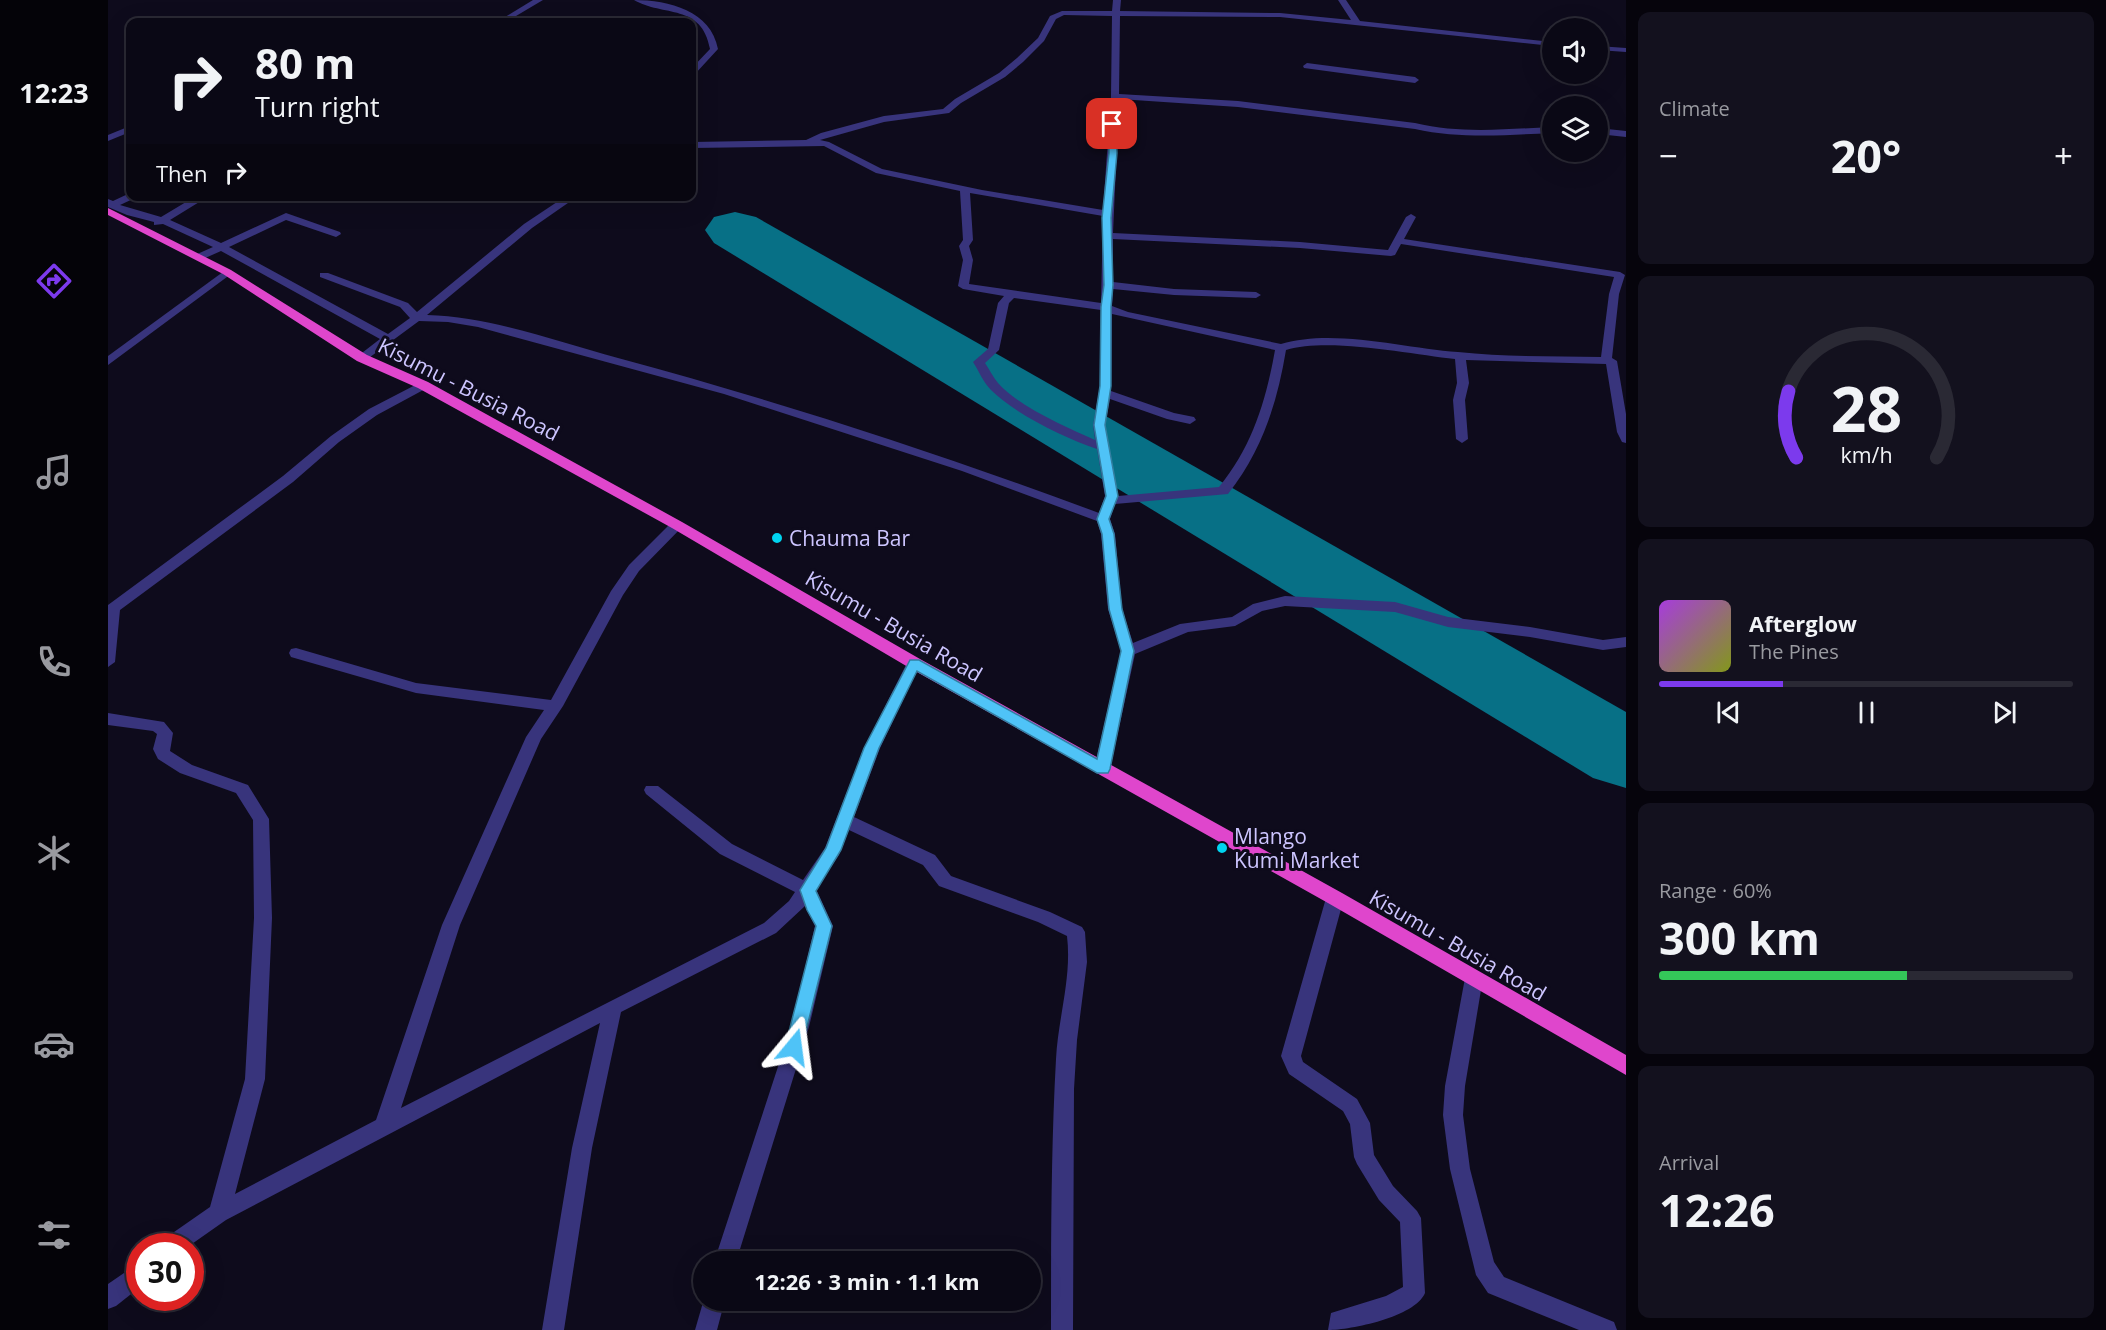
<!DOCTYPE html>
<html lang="en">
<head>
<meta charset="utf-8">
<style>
  :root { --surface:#0a0815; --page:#13111e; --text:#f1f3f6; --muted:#999aa0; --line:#2a2934; --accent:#7c3aed }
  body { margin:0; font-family:"Open Sans",sans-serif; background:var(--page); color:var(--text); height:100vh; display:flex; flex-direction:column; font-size:22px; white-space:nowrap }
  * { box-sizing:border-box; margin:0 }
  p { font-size:20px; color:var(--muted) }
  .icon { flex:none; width:33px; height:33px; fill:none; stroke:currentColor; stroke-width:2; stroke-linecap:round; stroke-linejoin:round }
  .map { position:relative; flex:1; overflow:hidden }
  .panel { display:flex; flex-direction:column; gap:12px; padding:12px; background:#06040c; width:480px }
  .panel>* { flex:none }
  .guide { position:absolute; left:18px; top:18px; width:570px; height:183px; border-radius:12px; box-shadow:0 6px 24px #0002,0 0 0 2px var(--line); background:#0a0815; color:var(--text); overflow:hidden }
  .buttons { position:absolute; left:1434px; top:18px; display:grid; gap:12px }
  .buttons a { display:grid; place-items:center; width:66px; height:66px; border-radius:50%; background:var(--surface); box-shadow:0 6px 24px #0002,0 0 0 2px var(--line); font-size:30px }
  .speed { position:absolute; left:18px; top:1233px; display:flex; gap:12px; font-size:30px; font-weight:700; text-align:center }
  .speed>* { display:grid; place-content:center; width:78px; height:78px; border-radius:50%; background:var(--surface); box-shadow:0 6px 24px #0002,0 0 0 2px var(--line); line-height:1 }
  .speed .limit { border:9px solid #d22; background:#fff; color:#111 }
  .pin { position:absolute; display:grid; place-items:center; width:51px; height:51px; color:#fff; margin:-26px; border-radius:12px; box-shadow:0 3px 9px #0006 }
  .me { position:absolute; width:66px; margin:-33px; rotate:16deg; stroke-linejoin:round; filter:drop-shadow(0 0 4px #0008) }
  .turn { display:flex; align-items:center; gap:21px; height:126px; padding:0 30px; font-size:27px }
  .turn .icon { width:78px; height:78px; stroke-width:2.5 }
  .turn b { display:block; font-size:42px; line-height:51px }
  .then { display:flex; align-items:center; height:57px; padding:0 30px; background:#0003; gap:12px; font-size:22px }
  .big { font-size:45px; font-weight:700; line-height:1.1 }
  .panel .card { flex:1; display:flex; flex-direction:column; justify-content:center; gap:9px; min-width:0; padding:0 21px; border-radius:12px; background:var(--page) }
  .panel .dial { align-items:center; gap:0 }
  .dial svg { height:156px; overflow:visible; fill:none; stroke:var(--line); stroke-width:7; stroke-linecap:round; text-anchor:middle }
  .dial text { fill:var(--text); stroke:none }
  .song { display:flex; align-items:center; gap:18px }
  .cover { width:72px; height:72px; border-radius:9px; background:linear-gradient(135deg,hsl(280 70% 55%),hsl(70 70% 35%)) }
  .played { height:6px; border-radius:3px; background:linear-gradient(90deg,var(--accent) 30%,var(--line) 30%) }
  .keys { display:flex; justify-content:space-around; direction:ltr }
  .heat { display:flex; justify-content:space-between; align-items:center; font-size:33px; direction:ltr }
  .charge { height:9px; border-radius:4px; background:linear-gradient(90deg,#34c759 60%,var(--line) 0) }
  .trip { position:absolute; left:585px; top:1251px; width:348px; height:60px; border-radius:30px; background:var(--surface); box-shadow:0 6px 24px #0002,0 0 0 2px var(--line); font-weight:700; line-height:60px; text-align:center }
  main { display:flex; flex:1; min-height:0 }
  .tabs { display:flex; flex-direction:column; width:108px; justify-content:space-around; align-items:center; background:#040308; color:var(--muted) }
  .tabs .icon { width:42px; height:42px }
  .tabs .on { color:var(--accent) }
  .tabs b { font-size:27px; color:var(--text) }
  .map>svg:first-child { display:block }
</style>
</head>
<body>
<main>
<nav class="tabs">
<b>12:23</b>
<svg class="icon on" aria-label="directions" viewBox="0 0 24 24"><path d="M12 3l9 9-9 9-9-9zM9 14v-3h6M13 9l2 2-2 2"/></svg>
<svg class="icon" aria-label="music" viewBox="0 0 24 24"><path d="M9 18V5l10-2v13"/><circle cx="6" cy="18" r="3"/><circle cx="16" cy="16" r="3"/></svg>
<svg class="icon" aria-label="phone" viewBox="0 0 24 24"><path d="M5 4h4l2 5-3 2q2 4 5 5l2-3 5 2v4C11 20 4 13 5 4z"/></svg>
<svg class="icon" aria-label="climate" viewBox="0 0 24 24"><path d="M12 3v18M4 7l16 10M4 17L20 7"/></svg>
<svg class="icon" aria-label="car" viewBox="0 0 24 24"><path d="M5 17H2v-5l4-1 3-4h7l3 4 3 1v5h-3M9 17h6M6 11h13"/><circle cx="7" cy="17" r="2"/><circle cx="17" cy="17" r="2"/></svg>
<svg class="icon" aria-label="filters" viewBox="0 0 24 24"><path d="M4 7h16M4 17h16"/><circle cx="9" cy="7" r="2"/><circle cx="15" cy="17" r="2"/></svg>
</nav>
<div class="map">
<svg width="1518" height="1330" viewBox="0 0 1518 1330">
  <rect width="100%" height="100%" fill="#0e0b1c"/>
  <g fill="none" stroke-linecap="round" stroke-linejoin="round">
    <!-- runway -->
    <path fill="#077086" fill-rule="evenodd" d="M627 212 648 217 1518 712V788L1485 778 606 243 597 230 606 217Z"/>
    <!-- minor -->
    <g fill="#38347c" fill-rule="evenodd">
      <path d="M425 0H435L398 22H389Z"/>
      <path d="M526 0C561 0 603 11 610 49L587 74H584V68L602 49C594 3 555 17 526 0Z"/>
      <path d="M1005 0H1013L1012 11 1172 13 1243 20 1230 0H1238L1252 21 1444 42V46L1172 17 1012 16 1011 94 1130 101 1307 123C1352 134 1398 129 1444 127V133C1399 135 1352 139 1307 129L1130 107 1011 99 1005 233 1192 242 1280 250 1298 217 1303 214 1308 217 1296 239 1512 272 1517 275 1511 294 1504 358 1509 361 1518 414V443L1514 442 1509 432 1498 364 1358 360 1361 383 1357 400 1360 439 1354 443 1348 439 1345 400 1349 383 1347 359C1301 354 1221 337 1178 350 1169 404 1154 451 1120 494L1007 504 1002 519 1007 534 1014 609 1025 643 1072 624 1124 617 1145 604 1177 596 1287 602 1340 617 1422 627 1495 640 1518 637V647L1495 650 1422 637 1340 627 1287 612 1177 606 1154 611 1127 626 1080 632 1027 654 1002 769 1000 773H988L986 769 1013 651 1000 609 993 534 989 521 854 471 616 394 370 327 340 322 311 321 258 360H250V356L272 339 113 251 95 259H87V255L105 247 55 224 46 225V222L19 215 0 207V199L5 201 22 193V196H29L27 198 12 205 53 217 88 196H101L62 220 113 243 178 213 232 232 233 234 228 237 178 220 121 247 280 334 302 318 292 307 212 277V273H220L300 303 309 312 416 224 458 196H470L424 228 319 315C384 317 448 341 510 358 673 402 833 454 991 513L997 496 989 449C957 438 907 414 883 390 875 382 871 371 865 362L880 349 890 303 896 296 855 289 850 286 855 260 851 246 855 240 852 191 768 173 716 146 584 148V142L698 140 713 133 776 116 835 109 847 99 891 73 909 58 930 38 942 16 954 11H1004ZM956 15 1004 16 1003 96 995 210 874 190 774 169 721 142 712 140 776 122 841 113 853 103 897 77 915 62 936 41 948 19ZM862 193 995 216 993 303 861 284 865 260 861 246 865 240ZM1005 239 1192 248 1283 256 1287 255 1293 244 1506 277 1501 294 1493 357C1445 356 1397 357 1350 352 1296 348 1225 328 1173 344L1020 312 1004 306 1005 289 1066 295 1148 298 1153 295 1148 292 1066 289 1005 282ZM906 298 993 310 992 386 985 425 987 440C958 427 911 407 890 383 885 377 881 369 877 363L891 350 901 303ZM1004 314 1167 350C1158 401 1144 447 1111 487L1010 496 997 425 1002 399 1059 419 1082 424 1088 420 1086 417 1066 413 1003 391Z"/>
      <path d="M1490 46 1518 48V52L1490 50Z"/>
      <path d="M1199 63 1307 77 1311 80 1307 83 1196 68 1195 66Z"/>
      <path d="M22 126V132L0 141V135Z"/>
      <path d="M1490 128 1518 131V137L1490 134Z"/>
      <path d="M119 269 124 272 123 274 0 365V356Z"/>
      <path d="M315 381 319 382V388L269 415 231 442 185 482 12 610 7 662 0 667V605L175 476 223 436 261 409Z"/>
      <path d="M569 521 576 525 531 571 515 595 455 706 433 739 352 925 293 1108 656 923 681 901 687 892 612 854 538 794 536 790 538 786H550L624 844 695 880 717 848 756 748 799 663 801 659H811L813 663 772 748 746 817 827 855 843 876 942 912 974 927 977 932 979 962 969 1040 966 1089 965 1330H943C943 1240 943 1149 948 1059 950 1018 964 978 959 936L930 922 831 886 815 865 741 830 731 855 708 889 725 926 701 1027 628 1262H606L683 1027 707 926 697 906 668 933 513 1012 484 1148 456 1330H434L464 1148 492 1023 118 1220 81 1246H54L56 1239 102 1207 137 1079 146 918 145 820 128 793 72 773 50 759 45 749 49 734 45 731 0 725V713L56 722 65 733 62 751 84 765 140 785 161 819 164 918 157 1079 127 1194 268 1120 334 925 418 737 436 710 308 693 183 657 181 653 183 649 188 648 308 683 443 700 503 591 521 565 564 522Z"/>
      <path d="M1227 891 1233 893 1236 898 1193 1056 1195 1062 1249 1099 1262 1123 1266 1155 1285 1186 1309 1211 1313 1218 1317 1293C1307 1317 1243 1330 1220 1330L1223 1313 1278 1296 1295 1287 1292 1222 1271 1200 1249 1164 1246 1157 1242 1124 1235 1111 1181 1074 1173 1056 1218 898 1221 893Z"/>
      <path d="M1366 970 1373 973 1375 978 1357 1086 1355 1115 1362 1169 1386 1262 1396 1277 1506 1322 1509 1330H1471L1380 1293 1368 1275 1342 1169 1335 1115 1337 1086 1357 978 1359 973Z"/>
      <path d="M32 1262V1287L8 1306 0 1309V1284Z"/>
      <path d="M596 1299 617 1300 609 1330H587Z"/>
    </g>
    <!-- trunk -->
    <path fill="#df46cc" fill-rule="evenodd" d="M0 208 123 270 259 355 320 382 574 522 812 659 1234 893 1518 1055V1075L1220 903 800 667 564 528 310 388 249 361 115 274 0 215Z"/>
  </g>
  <!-- route -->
  <path fill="#4fc3f7" stroke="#337fa1" stroke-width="1.5" d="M1004 122 1008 124 1009 153 1003 218 1005 285 1003 307V386L997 425 1010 496 1001 519 1006 534 1014 609 1026 651 1002 769 1000 773H989L809 671 771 748 733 850 708 891 724 926 694 1047 692 1053 686 1055 679 1053 677 1047 708 926 699 910 692 890 718 848 756 748 802 660H811L989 759 1013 651 1001 609 994 534 989 519 998 496 986 425 992 386 993 307 996 285 994 218 1001 153 1000 124Z"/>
  <!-- markers -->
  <g fill="#00d4f0" stroke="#0e0b1c" stroke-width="2">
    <circle cx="669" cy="538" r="6"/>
    <circle cx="1114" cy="848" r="6"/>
  </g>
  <g text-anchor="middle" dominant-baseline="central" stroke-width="6" stroke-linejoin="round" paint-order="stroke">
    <!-- street labels -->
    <g font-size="21" fill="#cdc5ff" stroke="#0e0b1c">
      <text transform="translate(361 389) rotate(27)">Kisumu - Busia Road</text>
      <text transform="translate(786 626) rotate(30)">Kisumu - Busia Road</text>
      <text transform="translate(1350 945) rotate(30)">Kisumu - Busia Road</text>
    </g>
    <!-- poi labels -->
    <g font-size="21" fill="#cdc5ff" stroke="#0e0b1c" text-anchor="start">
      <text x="681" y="538">Chauma Bar</text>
      <text x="1126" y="836">Mlango<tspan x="1126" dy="24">Kumi Market</tspan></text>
    </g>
  </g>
</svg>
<div class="buttons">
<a><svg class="icon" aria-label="sound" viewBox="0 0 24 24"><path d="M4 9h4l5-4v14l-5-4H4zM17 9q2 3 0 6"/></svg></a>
<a><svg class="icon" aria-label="layers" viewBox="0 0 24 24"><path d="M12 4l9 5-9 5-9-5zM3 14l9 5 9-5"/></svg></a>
</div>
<div class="speed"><div class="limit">30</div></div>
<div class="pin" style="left:1004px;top:124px;background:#d93025"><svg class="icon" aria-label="arrive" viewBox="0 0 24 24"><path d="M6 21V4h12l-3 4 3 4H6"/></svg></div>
<svg class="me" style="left:686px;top:1047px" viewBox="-20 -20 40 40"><path d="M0-17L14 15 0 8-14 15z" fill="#4fc3f7" stroke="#fff" stroke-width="4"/></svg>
<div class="trip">12:26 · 3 min · 1.1 km</div>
<div class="guide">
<div class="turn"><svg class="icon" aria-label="right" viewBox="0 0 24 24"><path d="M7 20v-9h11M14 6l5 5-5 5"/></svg><div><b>80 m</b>Turn right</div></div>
<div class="then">Then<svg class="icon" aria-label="right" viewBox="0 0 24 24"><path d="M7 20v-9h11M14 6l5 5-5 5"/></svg></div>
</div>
</div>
<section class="panel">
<div class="card"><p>Climate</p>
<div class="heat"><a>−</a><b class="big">20°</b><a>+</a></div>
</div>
<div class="card dial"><svg viewBox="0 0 100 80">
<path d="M14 69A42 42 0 1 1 86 69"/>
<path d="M14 69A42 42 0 0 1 10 35" stroke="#7c3aed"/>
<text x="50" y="56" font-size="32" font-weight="700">28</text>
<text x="50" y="72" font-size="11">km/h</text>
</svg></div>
<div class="card">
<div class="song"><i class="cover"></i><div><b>Afterglow</b><p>The Pines</p></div></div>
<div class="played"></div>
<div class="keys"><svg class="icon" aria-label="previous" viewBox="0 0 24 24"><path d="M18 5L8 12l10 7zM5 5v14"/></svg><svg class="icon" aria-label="pause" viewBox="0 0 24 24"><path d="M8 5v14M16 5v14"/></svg><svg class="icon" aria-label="next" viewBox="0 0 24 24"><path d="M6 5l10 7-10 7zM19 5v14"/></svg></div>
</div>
<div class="card"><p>Range · 60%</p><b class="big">300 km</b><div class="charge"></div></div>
<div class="card"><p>Arrival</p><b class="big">12:26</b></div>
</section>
</main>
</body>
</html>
